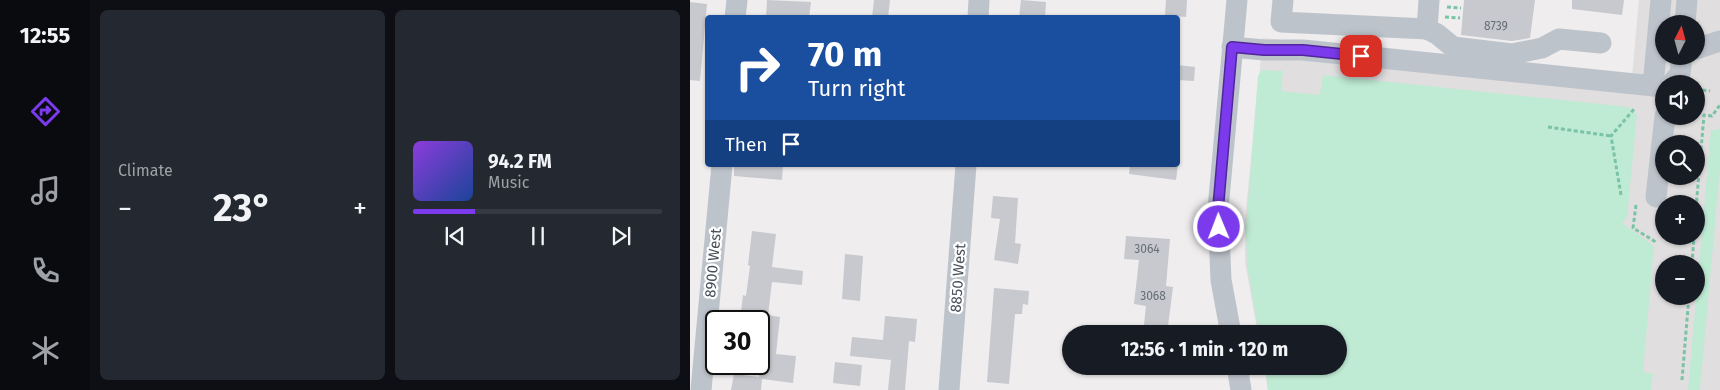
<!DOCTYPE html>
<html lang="en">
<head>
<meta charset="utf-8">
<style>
  :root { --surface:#171b24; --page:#242831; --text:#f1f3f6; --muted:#9ea1a6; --line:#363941; --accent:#7c3aed }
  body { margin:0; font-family:"Fira Sans",sans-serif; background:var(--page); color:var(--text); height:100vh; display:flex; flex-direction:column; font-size:19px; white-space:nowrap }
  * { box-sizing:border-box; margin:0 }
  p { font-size:16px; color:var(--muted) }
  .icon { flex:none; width:28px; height:28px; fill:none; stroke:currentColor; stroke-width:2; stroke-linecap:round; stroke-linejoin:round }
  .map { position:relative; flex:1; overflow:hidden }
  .drawer { display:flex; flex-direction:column; gap:10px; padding:10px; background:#0d0f14; width:600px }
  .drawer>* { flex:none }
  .top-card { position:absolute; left:15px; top:15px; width:475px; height:152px; border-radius:5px; box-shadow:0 1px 4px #0004; background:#1a4fa0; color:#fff; overflow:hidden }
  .needle { width:32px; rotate:6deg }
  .buttons { position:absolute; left:965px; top:15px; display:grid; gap:10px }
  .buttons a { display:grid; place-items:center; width:50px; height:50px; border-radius:50%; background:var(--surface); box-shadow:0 1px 4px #0004; font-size:25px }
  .speed { position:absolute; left:15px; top:310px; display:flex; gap:10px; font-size:25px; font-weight:700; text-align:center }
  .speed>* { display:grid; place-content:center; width:65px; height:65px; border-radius:50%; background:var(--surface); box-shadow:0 1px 4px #0004; line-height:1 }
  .speed .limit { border:2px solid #111; border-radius:8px; background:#fff; color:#111 }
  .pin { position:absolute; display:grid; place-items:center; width:42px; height:42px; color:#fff; margin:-21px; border-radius:10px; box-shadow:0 2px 8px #0006 }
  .me { position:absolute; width:55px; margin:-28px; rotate:359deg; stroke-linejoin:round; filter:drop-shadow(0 0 4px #0008) }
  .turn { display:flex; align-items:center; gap:18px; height:105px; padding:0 20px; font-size:22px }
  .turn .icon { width:65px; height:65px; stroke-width:2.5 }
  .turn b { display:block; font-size:35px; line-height:42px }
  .then { display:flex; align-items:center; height:48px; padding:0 20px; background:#0003; gap:10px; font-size:19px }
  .big { font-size:38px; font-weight:700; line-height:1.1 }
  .drawer .tile { flex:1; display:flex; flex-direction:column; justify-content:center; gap:8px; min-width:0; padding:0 18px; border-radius:8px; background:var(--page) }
  .song { display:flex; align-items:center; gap:15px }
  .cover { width:60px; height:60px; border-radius:8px; background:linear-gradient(135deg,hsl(270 70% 55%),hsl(220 70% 35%)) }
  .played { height:5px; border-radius:2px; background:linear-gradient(90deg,var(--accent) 25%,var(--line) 25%) }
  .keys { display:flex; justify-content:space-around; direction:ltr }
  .heat { display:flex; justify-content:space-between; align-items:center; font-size:28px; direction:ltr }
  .drawer .tiles { flex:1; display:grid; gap:10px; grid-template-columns:repeat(2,1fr) }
  .trip { position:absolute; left:372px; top:325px; width:285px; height:50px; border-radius:25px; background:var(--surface); box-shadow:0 1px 4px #0004; font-weight:700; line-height:50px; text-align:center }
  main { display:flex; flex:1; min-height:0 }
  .tab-bar { display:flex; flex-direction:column; width:90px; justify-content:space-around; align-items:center; background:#090b0e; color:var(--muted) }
  .tab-bar .icon { width:35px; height:35px }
  .tab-bar .on { color:var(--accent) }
  .tab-bar b { font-size:22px; color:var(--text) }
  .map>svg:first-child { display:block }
</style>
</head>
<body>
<main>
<nav class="tab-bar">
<b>12:55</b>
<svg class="icon on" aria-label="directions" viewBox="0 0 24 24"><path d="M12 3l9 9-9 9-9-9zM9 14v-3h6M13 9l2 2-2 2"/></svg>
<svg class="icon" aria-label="music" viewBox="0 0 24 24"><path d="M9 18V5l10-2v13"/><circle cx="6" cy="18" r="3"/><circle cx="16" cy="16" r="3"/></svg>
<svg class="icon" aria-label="phone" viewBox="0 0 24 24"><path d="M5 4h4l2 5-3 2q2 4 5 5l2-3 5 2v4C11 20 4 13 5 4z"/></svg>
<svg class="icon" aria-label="climate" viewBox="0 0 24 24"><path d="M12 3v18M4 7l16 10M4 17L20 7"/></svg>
</nav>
<section class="drawer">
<div class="tiles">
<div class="tile"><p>Climate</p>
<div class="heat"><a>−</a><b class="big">23°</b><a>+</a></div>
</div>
<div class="tile">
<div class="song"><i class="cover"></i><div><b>94.2 FM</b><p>Music</p></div></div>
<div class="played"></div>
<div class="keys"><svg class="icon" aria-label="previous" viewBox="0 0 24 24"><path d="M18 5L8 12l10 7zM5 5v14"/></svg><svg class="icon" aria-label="pause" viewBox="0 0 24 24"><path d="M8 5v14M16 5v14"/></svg><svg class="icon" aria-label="next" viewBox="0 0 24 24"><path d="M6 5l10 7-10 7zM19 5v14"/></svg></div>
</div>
</div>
</section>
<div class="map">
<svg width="1030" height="390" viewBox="0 0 1030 390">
  <rect width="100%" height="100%" fill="#efeded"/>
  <!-- education -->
  <path fill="#e0dede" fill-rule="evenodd" d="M949 0H1030V390H578L574 366H649V334H568L555 262V219L573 38 942 76ZM974 24H1006V56H974ZM974 84H1006V116H974ZM974 144H1006V176H974ZM974 204H1006V236H974ZM974 264H1006V296H974Z"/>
  <!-- green -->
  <g fill="#bfead3">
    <path d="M572 70 593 71 591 91 630 95 633 75 939 107 947 115 937 217 932 223 964 246 953 372 963 374 961 390H578L575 366H649V334H569L557 266 556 227 568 76Z"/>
    <path d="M1030 127V168L1010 390H998L1021 130H1028Z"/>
  </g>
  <!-- building -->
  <g fill="#c7c9cf">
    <path d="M77 0 121 2 119 18H76Z"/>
    <path d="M184 0H200L198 18H182Z"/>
    <path d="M331 0 356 2 355 18H329Z"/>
    <path d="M476 0H497L496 17 475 15Z"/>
    <path d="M774 0H845L840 38 822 41 771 35Z"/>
    <path d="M882 0H934L932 15 882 9Z"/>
    <path d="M0 2 17 4 10 81 0 80Z"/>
    <path d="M488 65 505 67 504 81 488 80Z"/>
    <path d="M44 165H93L92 180 44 176Z"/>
    <path d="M440 165H488L486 180 439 174Z"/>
    <path d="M303 196 328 198 325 243 331 244 328 264 304 260 310 219 301 218Z"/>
    <path d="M62 231 86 234 82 267 113 271 112 285 82 282 78 315 90 317 86 354 106 356 103 383 72 379 71 390H41L44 374 69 377V321H50L53 295 56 296 60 266 58 265Z"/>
    <path d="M436 236 480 239 476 286 483 287 477 334H453L456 306 444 304 449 260 434 259Z"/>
    <path d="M155 254 173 256 170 301 152 299Z"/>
    <path d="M304 288 339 291 338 305 333 304 332 314H325L319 384 297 382Z"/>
    <path d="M195 316 227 319 225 342 219 341 215 390H198L201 360 160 356 162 337 193 340Z"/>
    <path d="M145 362 172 365 170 386 143 383Z"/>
  </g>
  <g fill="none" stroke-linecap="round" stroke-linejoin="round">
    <!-- path -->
    <g stroke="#7ac4a5" stroke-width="3" stroke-dasharray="4 2.5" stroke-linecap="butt">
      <path d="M757 7 771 8"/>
      <path d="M755 17 770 18"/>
      <path d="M1006 89 1020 91"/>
      <path d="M858 127 921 136"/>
      <path d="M931 195 921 136 945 108"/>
      <path d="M946 205 943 228 966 242"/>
      <path d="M1006 208 1014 115 1022 116 1030 105"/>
      <path d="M1002 264 1004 236"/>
      <path d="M992 380 999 296"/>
    </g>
    <!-- minor -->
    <g stroke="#bdc3cb" stroke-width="21">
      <path d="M593 0 591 22 737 29"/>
      <path d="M739 0 737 29 747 34 763 47 822 54 852 48 869 39 911 43"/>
      <path d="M45 18 47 0"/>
      <path d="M288 18 289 0"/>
      <path d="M995 24 997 0"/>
      <path d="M542 47 574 50H613L974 87"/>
      <path d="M1006 49 1030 41"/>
      <path d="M981 84 990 74 992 56"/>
      <path d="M963 86 971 0"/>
      <path d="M966 197 975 116"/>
      <path d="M541 334 531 280 528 209 547 0"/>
      <path d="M547 366 551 390"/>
      <path d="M11 390 32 165"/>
      <path d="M259 390 276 165"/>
    </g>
  </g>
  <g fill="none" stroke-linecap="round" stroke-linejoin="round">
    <!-- route casing -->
    <g stroke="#51269a" stroke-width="12">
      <path id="route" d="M529 227 528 209 542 47 574 50H613L671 56"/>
    </g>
    <!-- route -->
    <use href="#route" stroke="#7c3aed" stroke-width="9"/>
  </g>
  <g text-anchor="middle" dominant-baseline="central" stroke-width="4.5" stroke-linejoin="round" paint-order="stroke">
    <!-- number labels -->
    <g font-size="12" fill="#676e76">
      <text x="806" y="26">8739</text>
      <text x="457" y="249">3064</text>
      <text x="463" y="296">3068</text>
    </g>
    <!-- street labels -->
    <g font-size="15" fill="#474f58" stroke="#fff">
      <text transform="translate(23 263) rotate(-85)">8900 West</text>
      <text transform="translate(268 278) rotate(-86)">8850 West</text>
    </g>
  </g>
</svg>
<div class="buttons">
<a><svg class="needle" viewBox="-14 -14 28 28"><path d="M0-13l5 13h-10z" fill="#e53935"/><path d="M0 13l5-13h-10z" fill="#9ea1a6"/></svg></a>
<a><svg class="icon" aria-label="sound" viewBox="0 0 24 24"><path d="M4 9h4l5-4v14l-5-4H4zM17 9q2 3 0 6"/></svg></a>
<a><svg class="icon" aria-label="search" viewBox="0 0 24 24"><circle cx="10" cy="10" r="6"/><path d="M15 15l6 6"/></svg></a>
<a>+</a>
<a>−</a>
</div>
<div class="speed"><div class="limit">30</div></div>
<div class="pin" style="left:671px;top:56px;background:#d93025"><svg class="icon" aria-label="arrive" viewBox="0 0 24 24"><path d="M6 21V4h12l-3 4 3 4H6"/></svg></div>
<svg class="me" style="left:529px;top:227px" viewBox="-20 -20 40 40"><circle r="17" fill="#7c3aed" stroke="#fff" stroke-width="3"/><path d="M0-11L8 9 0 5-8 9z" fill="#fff"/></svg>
<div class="trip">12:56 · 1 min · 120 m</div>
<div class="top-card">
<div class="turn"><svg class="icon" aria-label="right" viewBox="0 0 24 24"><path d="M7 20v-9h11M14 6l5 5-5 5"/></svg><div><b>70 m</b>Turn right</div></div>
<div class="then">Then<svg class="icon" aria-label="arrive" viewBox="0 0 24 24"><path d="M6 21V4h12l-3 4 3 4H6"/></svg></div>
</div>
</div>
</main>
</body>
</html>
